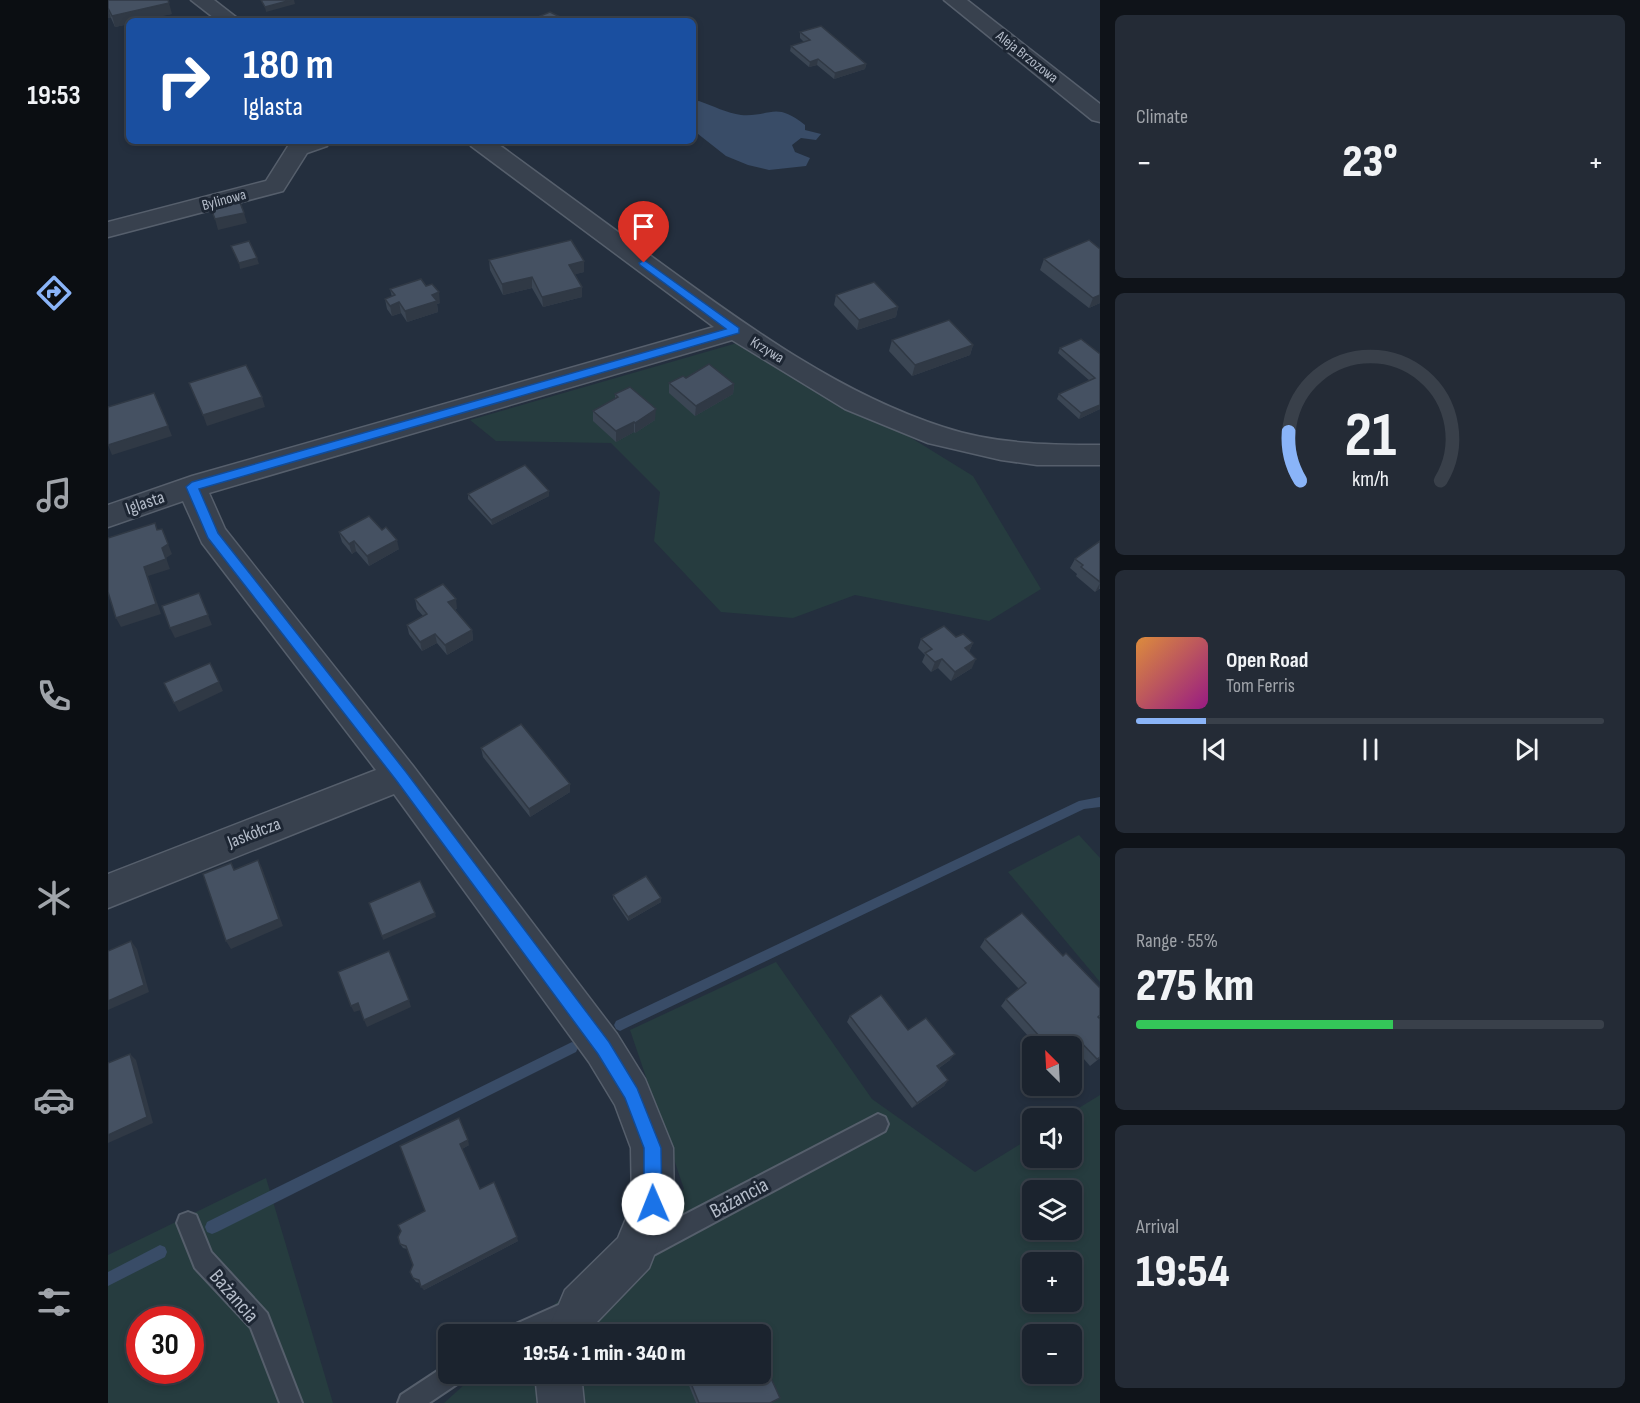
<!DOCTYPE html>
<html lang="en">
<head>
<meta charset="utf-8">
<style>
  :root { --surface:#1b232e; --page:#242b36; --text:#f1f3f6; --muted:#a0a4aa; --line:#39404a; --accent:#8ab4f8 }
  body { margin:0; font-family:"Sofia Sans Condensed",sans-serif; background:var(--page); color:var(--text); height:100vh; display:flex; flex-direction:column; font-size:22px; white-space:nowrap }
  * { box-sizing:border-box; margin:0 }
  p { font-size:20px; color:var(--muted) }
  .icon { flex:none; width:33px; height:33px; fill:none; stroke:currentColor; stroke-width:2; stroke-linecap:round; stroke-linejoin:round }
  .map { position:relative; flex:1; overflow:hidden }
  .details { display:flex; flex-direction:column; gap:15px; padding:15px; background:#0f1319; width:540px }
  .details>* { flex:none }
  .top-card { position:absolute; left:18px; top:18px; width:570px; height:126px; border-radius:9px; box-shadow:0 3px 9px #0003,0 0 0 2px var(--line); background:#1a4fa0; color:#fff; overflow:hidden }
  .needle { width:39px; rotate:336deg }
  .tools { position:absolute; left:914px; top:1036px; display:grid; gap:12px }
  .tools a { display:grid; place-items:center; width:60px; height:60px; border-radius:9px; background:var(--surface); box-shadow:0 3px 9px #0003,0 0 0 2px var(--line); font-size:30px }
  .speed { position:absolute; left:18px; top:1306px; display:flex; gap:12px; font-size:30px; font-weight:700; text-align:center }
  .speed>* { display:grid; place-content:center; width:78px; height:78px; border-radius:50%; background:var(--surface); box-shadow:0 3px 9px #0003,0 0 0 2px var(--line); line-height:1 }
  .speed .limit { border:9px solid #d22; background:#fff; color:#111 }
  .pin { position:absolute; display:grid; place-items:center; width:51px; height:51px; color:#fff; margin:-62px -26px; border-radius:50% 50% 50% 0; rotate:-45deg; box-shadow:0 0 6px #0007 }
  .pin .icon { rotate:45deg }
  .me { position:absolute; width:66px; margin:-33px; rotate:359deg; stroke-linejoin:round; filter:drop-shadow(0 0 4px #0008) }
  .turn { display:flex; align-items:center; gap:21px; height:126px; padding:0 18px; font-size:27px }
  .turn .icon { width:78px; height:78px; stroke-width:2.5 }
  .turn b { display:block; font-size:42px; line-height:51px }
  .big { font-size:45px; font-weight:800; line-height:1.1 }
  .details .tile { flex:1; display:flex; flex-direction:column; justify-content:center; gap:9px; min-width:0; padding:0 21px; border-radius:9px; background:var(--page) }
  .details .dial { align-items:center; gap:0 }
  .dial svg { height:156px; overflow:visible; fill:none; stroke:var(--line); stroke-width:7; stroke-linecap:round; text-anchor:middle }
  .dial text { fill:var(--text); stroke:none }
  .song { display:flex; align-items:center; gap:18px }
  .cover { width:72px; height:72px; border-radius:9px; background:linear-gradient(135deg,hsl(30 70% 55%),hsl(310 70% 35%)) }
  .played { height:6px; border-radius:3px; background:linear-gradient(90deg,var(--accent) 15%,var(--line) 15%) }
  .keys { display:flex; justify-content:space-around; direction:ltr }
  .heat { display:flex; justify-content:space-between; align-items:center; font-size:33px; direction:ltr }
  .charge { height:9px; border-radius:4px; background:linear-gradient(90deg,#34c759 55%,var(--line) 0) }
  .trip { position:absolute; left:330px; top:1324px; width:333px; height:60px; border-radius:9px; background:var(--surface); box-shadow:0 3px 9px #0003,0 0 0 2px var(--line); font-weight:800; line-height:60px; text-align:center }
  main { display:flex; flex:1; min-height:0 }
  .tabs { display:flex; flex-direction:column; width:108px; justify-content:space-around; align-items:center; background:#0b0e12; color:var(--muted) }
  .tabs .icon { width:42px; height:42px }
  .tabs .current { color:var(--accent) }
  .tabs b { font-size:27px; color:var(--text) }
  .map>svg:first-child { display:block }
</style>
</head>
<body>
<main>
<nav class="tabs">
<b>19:53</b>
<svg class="icon current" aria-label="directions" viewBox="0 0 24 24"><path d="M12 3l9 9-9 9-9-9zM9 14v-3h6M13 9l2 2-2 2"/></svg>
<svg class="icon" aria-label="music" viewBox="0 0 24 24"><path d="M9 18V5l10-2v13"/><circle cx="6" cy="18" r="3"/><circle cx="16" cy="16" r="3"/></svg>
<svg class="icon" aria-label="phone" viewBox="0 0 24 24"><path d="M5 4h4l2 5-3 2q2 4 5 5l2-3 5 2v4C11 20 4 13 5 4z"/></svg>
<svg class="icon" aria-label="climate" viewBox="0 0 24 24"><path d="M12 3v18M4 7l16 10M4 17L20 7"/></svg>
<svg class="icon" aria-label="car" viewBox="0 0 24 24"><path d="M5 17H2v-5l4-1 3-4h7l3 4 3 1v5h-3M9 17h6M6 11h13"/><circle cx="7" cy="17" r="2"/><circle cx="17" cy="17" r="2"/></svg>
<svg class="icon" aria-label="filters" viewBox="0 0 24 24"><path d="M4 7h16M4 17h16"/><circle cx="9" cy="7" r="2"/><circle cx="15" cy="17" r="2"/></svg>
</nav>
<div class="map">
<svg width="992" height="1403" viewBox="0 0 992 1403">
  <rect width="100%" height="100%" fill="#242f3e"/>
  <!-- green -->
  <g fill="#263c3f" fill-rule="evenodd">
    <path d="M643 339 865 476 933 589 881 621 747 595 685 618 613 612 546 541 552 492 503 443 388 441 362 420Z"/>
    <path d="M971 835 992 858V982L900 872Z"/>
    <path d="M668 962 764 1099 867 1172 924 1137V1158H963V1119H953L992 1095V1403H336L368 1374H652V1335H412L576 1189 522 1030ZM924 1191H963V1230H924ZM924 1263H963V1302H924ZM924 1335H963V1374H924Z"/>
    <path d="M158 1178 225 1403H0V1255ZM32 1320H82V1371H32Z"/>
  </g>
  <!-- water -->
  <path fill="#394c67" d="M591 101C605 106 619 113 633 115 665 117 666 101 697 125V130L713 134 708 140 693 138 684 145 687 152 702 158 698 166 661 170 640 165 618 156 585 130V102Z"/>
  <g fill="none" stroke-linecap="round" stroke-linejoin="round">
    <!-- stream -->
    <g fill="#394c67" fill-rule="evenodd">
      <path d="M992 797V807L976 809 516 1029 512 1031 508 1029 506 1025 508 1021 971 801Z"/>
      <path d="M464 1042 468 1044 470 1048 468 1052 109 1232 104 1234 99 1232 97 1227 99 1222Z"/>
      <path d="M52 1245 57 1247 59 1252 57 1257 0 1286V1272Z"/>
    </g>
    <!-- lane casing -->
    <g stroke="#565f6c" stroke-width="4">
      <g id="lane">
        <path d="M770 1114 777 1117 780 1124 777 1131 540 1258 532 1261 524 1258 521 1250 524 1242Z"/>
        <path d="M80 1212 88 1215 103 1252 159 1313 194 1403H172L143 1328 87 1268 69 1223 72 1215Z"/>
        <path d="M464 1299 472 1302 475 1310 472 1318 434 1335H398L401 1327Z"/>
        <path d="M340 1364V1374H355L352 1382 321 1403H290L293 1395Z"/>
      </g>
    </g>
    <!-- street casing -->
    <g stroke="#565f6c" stroke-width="3">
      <g id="street">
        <path d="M83 0H106L133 21H110Z"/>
        <path d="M836 0H859L992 104V122L984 120Z"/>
        <path d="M188 141H222L219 146 199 153 175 191 0 237V222L158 181 182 143Z"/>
        <path d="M360 141H386C443 183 500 225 558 267 643 329 733 394 835 427 886 444 939 445 992 445V465H929L893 460 820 443 737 409 624 340 101 493 117 529 305 766 509 1034 537 1079 565 1148 566 1204 541 1268 489 1322 483 1335H438L457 1290 510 1238 524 1204 523 1148 507 1105 481 1062 286 794 0 908V874L268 770 94 543 75 501 0 527V505L84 476 606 327 363 146Z"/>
        <path d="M427 1374H473L476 1403H430Z"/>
      </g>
    </g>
    <!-- lane -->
    <use href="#lane" fill="#38414e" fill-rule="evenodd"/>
    <!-- street -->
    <use href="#street" fill="#38414e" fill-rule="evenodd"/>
  </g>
  <!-- wall -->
  <g fill="#3b4654">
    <path d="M0 0 64 14 21 21V24L7 27 3 18H0Z"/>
    <path d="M692 32 758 64 757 69 726 79 709 65 701 67 682 51 683 46 696 42 692 38Z"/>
    <path d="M936 259 992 303 981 308 932 270Z"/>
    <path d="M381 260 476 261V272L467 274 474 287V297L435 307 424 288 395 295 382 270Z"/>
    <path d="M318 286 332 303 329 304 330 312 299 322 293 313 284 316 279 309 277 299 284 297 282 289Z"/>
    <path d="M728 295 790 307 788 317 749 330 726 305Z"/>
    <path d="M784 340 865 345 862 355 804 376 781 351Z"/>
    <path d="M952 348 992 354V409L971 419 949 399 951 394 982 381 950 353Z"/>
    <path d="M578 378 626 384 625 394 587 416 561 393V383Z"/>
    <path d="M507 394 547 420 527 433 526 432 508 442 485 421V411L507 399Z"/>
    <path d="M360 494 441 496 384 525 360 499Z"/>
    <path d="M231 532 291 549 261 566 248 551 244 554 234 542Z"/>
    <path d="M992 541V589H991L987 592 968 576 969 574 962 568 967 559Z"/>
    <path d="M307 599 349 608 347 610 364 630 365 640 339 655 329 643 314 651 301 634 299 625 315 616 309 609Z"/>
    <path d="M848 637 865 643 861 652 864 668 843 681 830 668 823 672 814 662 817 655 810 648 813 639Z"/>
    <path d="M373 748 462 792 422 817 375 757Z"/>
    <path d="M505 895 553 898V902L520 921 505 899Z"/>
    <path d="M877 939 955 956 992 988V1017L990 1018 992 1058 982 1066 961 1042 955 1047H930L893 1006 898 999 911 989 872 947Z"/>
    <path d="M742 1016 800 1030 842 1060 831 1068 840 1080 836 1086 804 1108 739 1022Z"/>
    <path d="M361 1145 354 1149 372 1189 410 1241 316 1290 312 1283 308 1282 305 1278V1265L299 1249 295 1248 292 1244 317 1211 292 1146Z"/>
    <path d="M582 1381 672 1398 663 1403H588L580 1383Z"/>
  </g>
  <!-- shaded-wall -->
  <g fill="#303945">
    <path d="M183 0H186L187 4 158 12 157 7Z"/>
    <path d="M61 3 64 14 32 21H21V24L7 27 4 16Z"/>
    <path d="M0 9 3 18H0Z"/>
    <path d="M710 59 709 65 701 67 702 62Z"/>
    <path d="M758 64 757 69 726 79 727 73Z"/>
    <path d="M136 213 139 223 110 230 107 219Z"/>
    <path d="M149 258 151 264 132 269 131 263Z"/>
    <path d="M476 261V272L462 276 461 265Z"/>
    <path d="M424 277V288L395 295 394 284Z"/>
    <path d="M474 287V297L435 307 434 297Z"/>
    <path d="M331 292 332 303 329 304 330 312 299 322 297 311 324 295Z"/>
    <path d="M992 295V303L981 308 985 298Z"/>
    <path d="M291 302 293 313 284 316 282 306Z"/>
    <path d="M790 307 788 317 749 330 751 320Z"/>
    <path d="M865 345 862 355 804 376 807 365Z"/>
    <path d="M626 384 625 394 587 416 588 406Z"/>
    <path d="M154 397 157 407 99 426 95 415Z"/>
    <path d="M992 405V409L971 419 973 413Z"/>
    <path d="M548 409 547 420 527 433V423Z"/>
    <path d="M526 422V432L508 442V431Z"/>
    <path d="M60 426 64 436 4 455 0 445Z"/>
    <path d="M441 491V496L384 525 383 520Z"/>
    <path d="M54 529 64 554 58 558 62 569 40 576 53 614 13 627 8 618 36 567 54 548Z"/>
    <path d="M289 540 291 549 261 566 259 556Z"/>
    <path d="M246 541 248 551 244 554 241 544Z"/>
    <path d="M992 583 991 589 987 592Z"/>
    <path d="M348 599 349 608 342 612 340 602Z"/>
    <path d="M95 603 104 625 67 638 62 628Z"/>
    <path d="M364 630 365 640 339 655 337 645Z"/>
    <path d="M327 634 329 643 314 651 312 642Z"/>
    <path d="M865 643 861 652 857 648Z"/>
    <path d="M834 659 830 668 823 672 827 662Z"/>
    <path d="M868 659 864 668 843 681 847 672Z"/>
    <path d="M111 682 115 691 71 712 66 703Z"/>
    <path d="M462 784V792L422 817 421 809Z"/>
    <path d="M150 860 154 868 175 926 123 949 118 941Z"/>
    <path d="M553 898V902L520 921V917Z"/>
    <path d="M327 913 328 917 275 940 274 936Z"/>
    <path d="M23 941 29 949 41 992 0 1010V1001Z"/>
    <path d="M301 1000 303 1007 259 1027 256 1020Z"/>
    <path d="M250 1003 253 1010 246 1012 243 1006Z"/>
    <path d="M22 1054 28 1060 45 1123 0 1143V1135Z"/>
    <path d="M847 1054 842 1060 825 1072 829 1066Z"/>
    <path d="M840 1080 836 1086 804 1108 809 1103Z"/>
    <path d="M360 1140 361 1145 354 1149 352 1144Z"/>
    <path d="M409 1237 410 1241 316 1290 313 1287Z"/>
  </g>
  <!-- building -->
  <g fill="#455162" stroke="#303945" stroke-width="1.5">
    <path d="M0 0H60L61 3 4 16 0 8Z"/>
    <path d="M153 0H183L157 7Z"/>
    <path d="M442 12 460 21H420Z"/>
    <path d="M713 26 758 64 727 73 710 59 702 62 683 46 702 40 692 32Z"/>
    <path d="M131 200 136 213 107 219 102 206Z"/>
    <path d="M463 240 476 261 461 265 474 287 434 297 424 277 394 284 381 260Z"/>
    <path d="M981 240 992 249V295L985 298 936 259Z"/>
    <path d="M141 241 149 258 131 263 123 246Z"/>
    <path d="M313 279 318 286 324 284 331 292 324 295 329 301 297 311 291 302 282 306 277 299 287 295 282 289Z"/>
    <path d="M766 282 790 307 751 320 728 295Z"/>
    <path d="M841 320 865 345 807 365 784 340Z"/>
    <path d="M973 339 992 354V405L973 413 951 394 987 378 952 348Z"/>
    <path d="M601 364 626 384 588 406 561 383 575 376 578 378Z"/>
    <path d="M138 365 154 397 95 415 81 383Z"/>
    <path d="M522 387 548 409 527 423 526 422 508 431 485 411 510 397 507 394Z"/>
    <path d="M46 393 60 426 0 445V407Z"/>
    <path d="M417 465 441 491 383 520 360 494Z"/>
    <path d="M261 516 274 530 278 527 289 540 259 556 246 541 241 544 231 532Z"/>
    <path d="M47 523 49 530 54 529 60 544 54 548 58 559 36 567 48 604 8 618 0 592V538Z"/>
    <path d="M992 541V582L973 567 975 565 967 559Z"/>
    <path d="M335 584 348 599 340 602 364 630 337 645 327 634 312 642 299 625 319 614 307 599Z"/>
    <path d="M91 593 100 615 62 628 54 606Z"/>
    <path d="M836 626 848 637 855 634 865 643 857 648 868 659 847 672 834 659 827 662 817 653 824 649 813 639Z"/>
    <path d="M102 663 111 682 66 703 56 683Z"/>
    <path d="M413 724 462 784 421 809 373 748Z"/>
    <path d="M150 860 171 919 118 941 95 874 123 863 126 870Z"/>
    <path d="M538 876 553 898 520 917 505 895Z"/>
    <path d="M312 881 327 913 274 936 261 903Z"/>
    <path d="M914 913 955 956 958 953 992 988V1015L990 1017 992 1019V1057L989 1059 967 1036 954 1047H941L898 999 918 983 877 939Z"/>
    <path d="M23 941 36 985 0 1001V951Z"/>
    <path d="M281 951 301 1000 256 1020 250 1003 243 1006 230 972Z"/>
    <path d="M773 995 800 1030 818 1018 847 1054 829 1066 840 1080 809 1103 742 1016Z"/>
    <path d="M22 1054 39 1117 0 1135V1063Z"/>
    <path d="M351 1118 360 1140 352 1144 372 1189 386 1182 409 1237 313 1287 311 1280 305 1278 302 1272 305 1265 298 1246 292 1244 290 1237 293 1231 290 1225 317 1211 292 1146Z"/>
    <path d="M652 1354 672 1398 662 1403H591L582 1381 595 1374H652Z"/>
  </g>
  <!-- route -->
  <path fill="#1a73e8" stroke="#114b97" stroke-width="1.5" d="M536 260 631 328V333L91 489 110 533 298 772 501 1042 529 1088 553 1148 554 1204 551 1210 545 1213 539 1210 536 1204V1148L517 1098 490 1054 288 780 100 538 78 487 84 482 618 329 532 265 531 263Z"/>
  <g text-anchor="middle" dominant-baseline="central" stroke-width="6" stroke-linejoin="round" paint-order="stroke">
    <!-- far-street labels -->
    <g font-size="15" fill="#b4bcc9" stroke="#1d2633">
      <text transform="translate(919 57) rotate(38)">Aleja Brzozowa</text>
      <text transform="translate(116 200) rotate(-15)">Bylinowa</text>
      <text transform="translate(659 350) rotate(31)">Krzywa</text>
    </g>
    <!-- street labels -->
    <g font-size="18" fill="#b4bcc9" stroke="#1d2633">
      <text transform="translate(37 503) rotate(-19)">Iglasta</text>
      <text transform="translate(146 833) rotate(-21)">Jaskółcza</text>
    </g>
    <!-- near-street labels -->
    <g font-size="21" fill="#b4bcc9" stroke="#1d2633">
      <text transform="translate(631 1198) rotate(-28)">Bażancia</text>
      <text transform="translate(126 1296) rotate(49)">Bażancia</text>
    </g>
  </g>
</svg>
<div class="tools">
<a><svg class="needle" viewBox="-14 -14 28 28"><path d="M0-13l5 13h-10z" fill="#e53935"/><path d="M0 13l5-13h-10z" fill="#a0a4aa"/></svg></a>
<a><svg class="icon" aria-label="sound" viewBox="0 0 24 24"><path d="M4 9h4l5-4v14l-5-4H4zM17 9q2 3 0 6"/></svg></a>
<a><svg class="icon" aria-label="layers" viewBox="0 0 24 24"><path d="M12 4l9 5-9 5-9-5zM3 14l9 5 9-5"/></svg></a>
<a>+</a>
<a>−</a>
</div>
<div class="speed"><div class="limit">30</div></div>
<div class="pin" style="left:536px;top:263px;background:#d93025"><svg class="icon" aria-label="arrive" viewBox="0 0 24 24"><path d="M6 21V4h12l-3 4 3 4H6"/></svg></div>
<svg class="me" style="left:545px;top:1204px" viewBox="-20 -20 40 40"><circle r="19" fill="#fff"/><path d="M0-13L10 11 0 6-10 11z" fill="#1a73e8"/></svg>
<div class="trip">19:54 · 1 min · 340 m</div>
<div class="top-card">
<div class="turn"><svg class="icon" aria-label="right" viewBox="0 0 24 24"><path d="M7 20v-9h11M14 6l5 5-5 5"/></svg><div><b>180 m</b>Iglasta</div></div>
</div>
</div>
<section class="details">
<div class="tile"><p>Climate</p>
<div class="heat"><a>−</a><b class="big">23°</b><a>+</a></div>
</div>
<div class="tile dial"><svg viewBox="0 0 100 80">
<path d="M14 69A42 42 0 1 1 86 69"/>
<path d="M14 69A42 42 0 0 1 8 44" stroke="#8ab4f8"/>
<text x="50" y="56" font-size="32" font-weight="700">21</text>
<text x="50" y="72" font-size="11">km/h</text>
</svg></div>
<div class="tile">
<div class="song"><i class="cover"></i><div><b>Open Road</b><p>Tom Ferris</p></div></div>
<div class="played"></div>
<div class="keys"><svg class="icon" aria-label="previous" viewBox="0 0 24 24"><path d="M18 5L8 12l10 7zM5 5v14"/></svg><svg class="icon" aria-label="pause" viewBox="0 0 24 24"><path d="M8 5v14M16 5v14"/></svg><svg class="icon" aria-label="next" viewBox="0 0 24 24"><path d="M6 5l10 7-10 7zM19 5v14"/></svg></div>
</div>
<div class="tile"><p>Range · 55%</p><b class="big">275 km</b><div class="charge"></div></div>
<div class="tile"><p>Arrival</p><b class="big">19:54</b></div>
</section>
</main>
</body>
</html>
